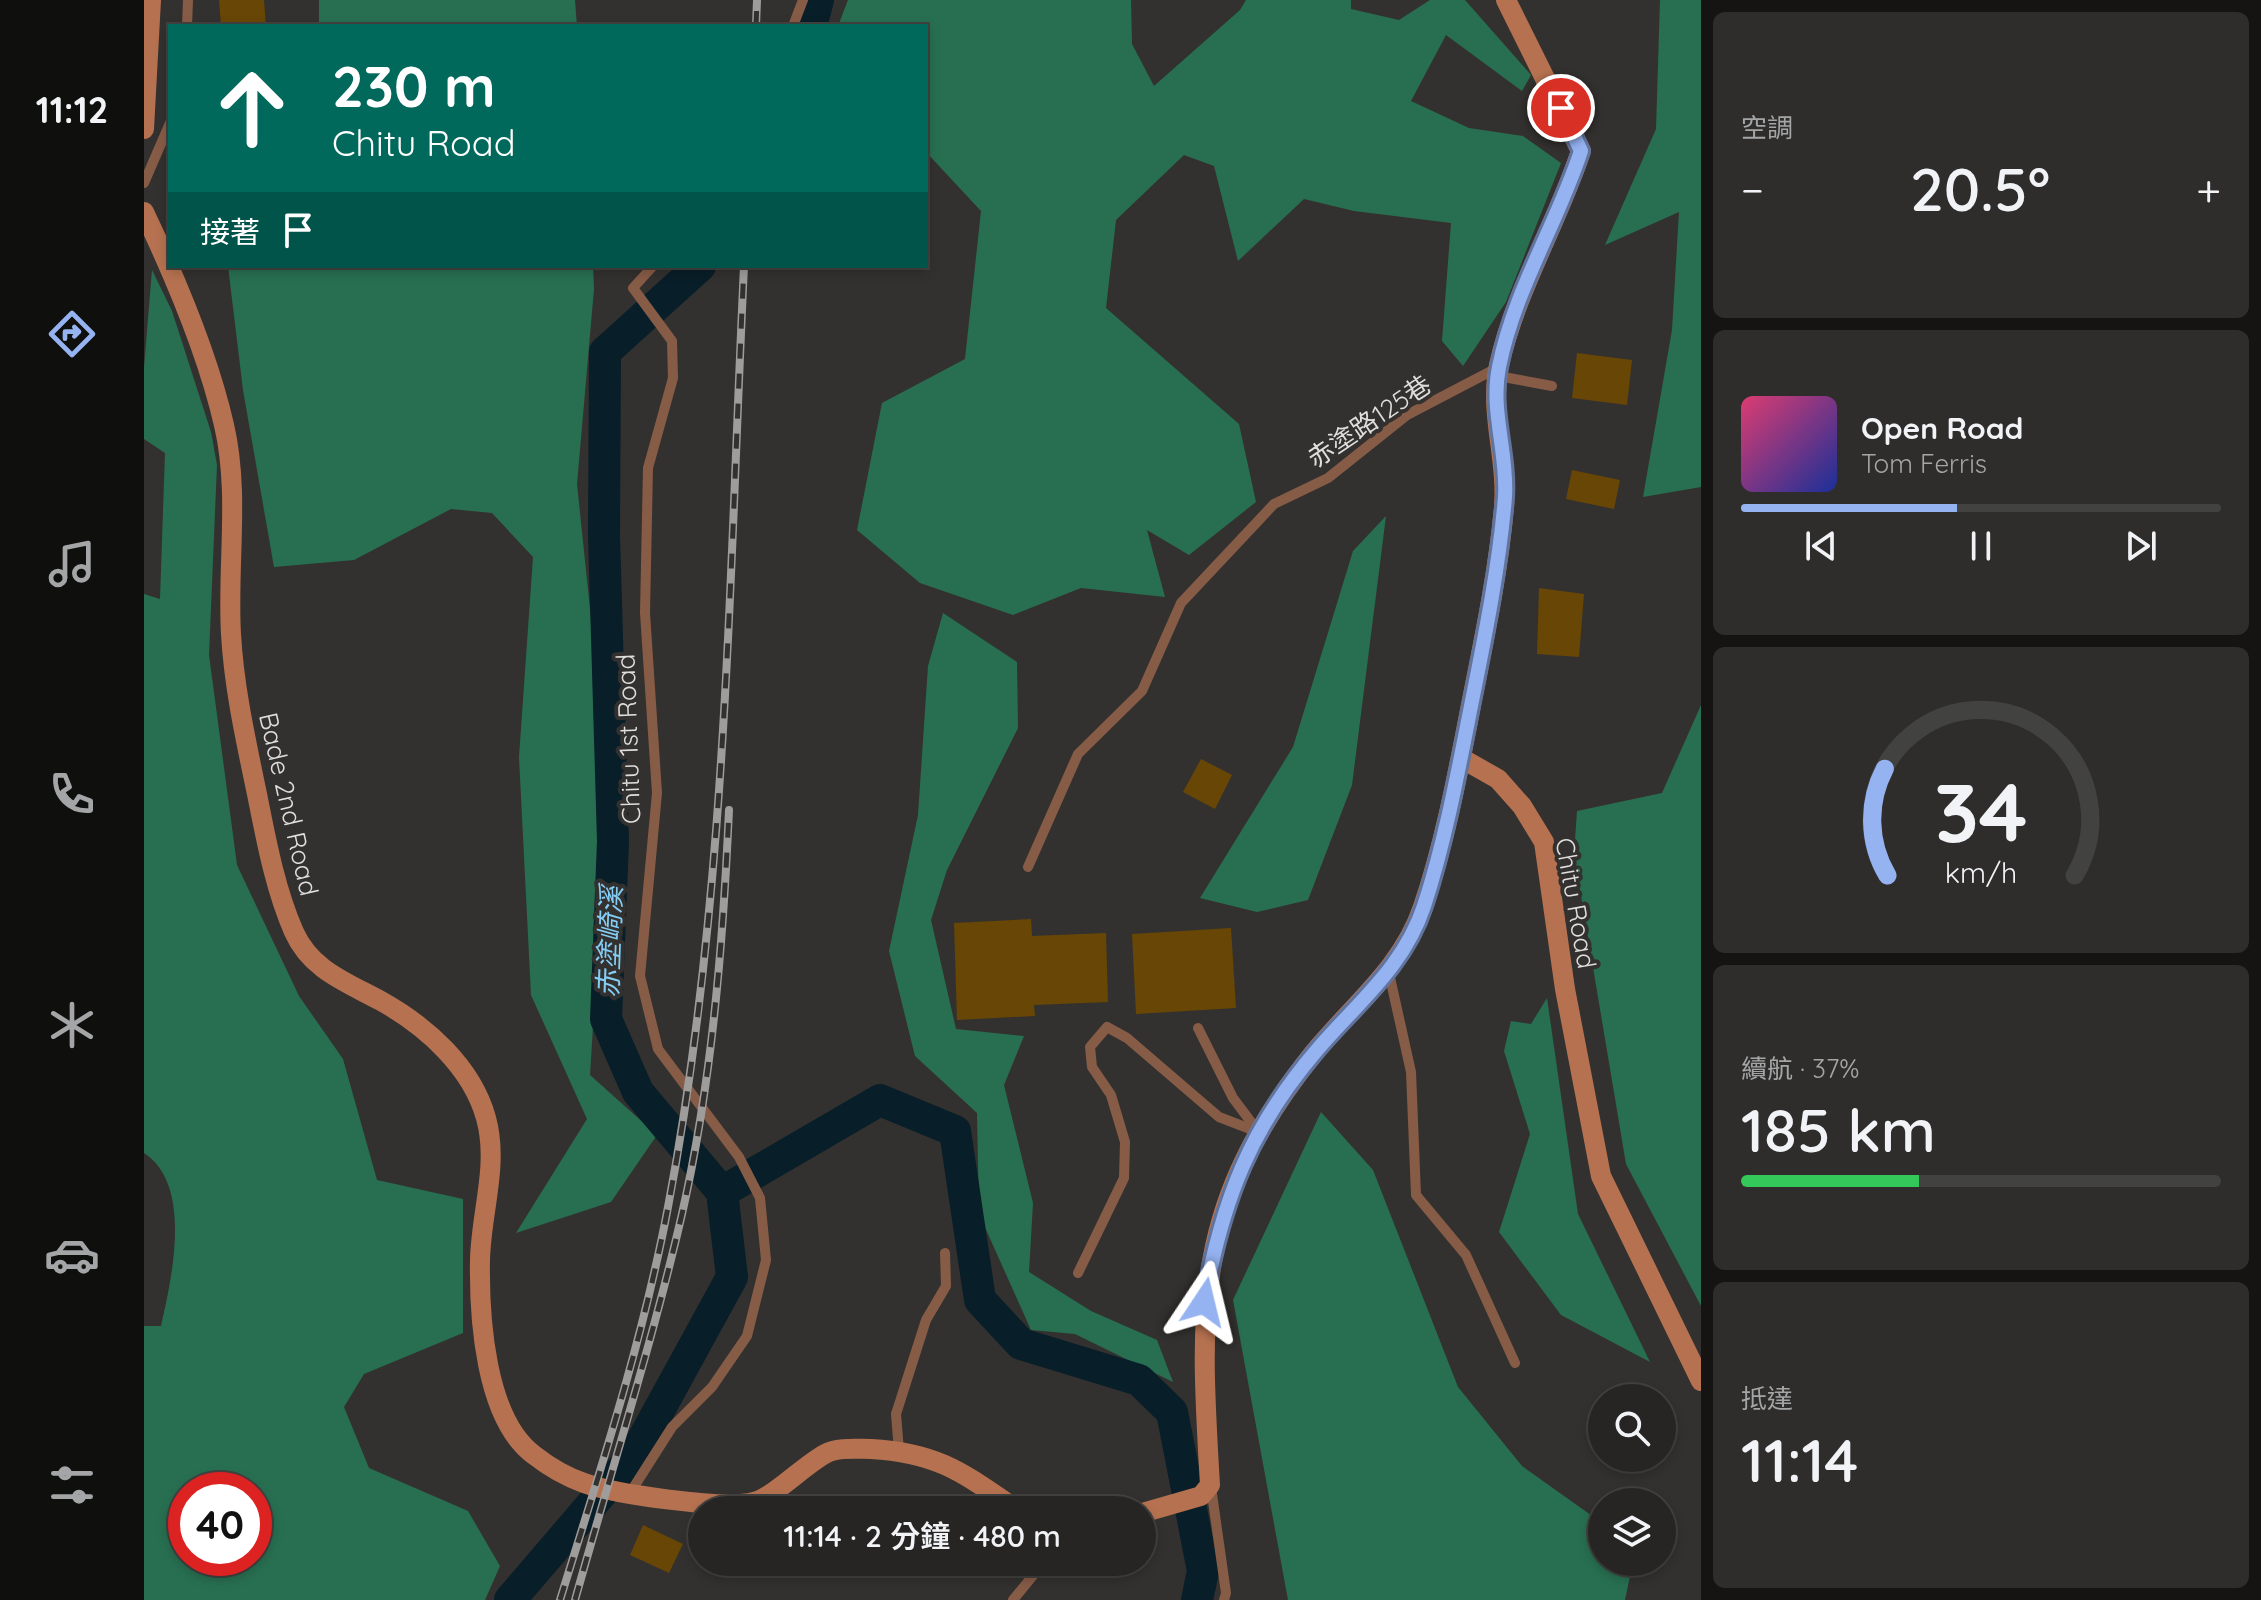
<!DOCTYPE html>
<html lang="zh-TW">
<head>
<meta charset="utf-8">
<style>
  :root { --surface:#262523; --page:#2e2d2b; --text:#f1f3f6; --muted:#a4a5a6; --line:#424241; --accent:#95b2f1 }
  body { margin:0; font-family:Quicksand,"Noto Sans TC",sans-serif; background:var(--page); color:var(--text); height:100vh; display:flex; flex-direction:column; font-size:30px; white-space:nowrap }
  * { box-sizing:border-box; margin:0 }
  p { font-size:26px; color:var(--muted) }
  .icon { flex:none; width:44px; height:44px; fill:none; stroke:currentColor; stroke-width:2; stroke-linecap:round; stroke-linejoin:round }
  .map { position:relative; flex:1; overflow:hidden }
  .side { display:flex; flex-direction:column; gap:12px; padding:12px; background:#151413; width:560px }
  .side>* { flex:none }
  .banner { position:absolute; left:24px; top:24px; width:760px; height:244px; border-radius:0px; box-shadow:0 4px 12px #0003,0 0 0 2px var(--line); background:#00695c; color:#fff; overflow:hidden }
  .controls { position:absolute; left:1444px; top:1384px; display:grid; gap:16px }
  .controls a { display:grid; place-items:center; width:88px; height:88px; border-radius:50%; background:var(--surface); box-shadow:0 4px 12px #0003,0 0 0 2px var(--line); font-size:40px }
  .speed { position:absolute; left:24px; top:1472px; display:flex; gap:16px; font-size:40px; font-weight:700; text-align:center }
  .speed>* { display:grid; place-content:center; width:104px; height:104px; border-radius:50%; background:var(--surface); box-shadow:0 4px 12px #0003,0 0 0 2px var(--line); line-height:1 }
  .speed .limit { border:12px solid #d22; background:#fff; color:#111 }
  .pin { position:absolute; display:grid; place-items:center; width:68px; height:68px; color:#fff; margin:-34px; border:4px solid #fff; border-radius:50%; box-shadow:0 2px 8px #0007 }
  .me { position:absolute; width:88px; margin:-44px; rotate:10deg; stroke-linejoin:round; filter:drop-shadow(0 0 6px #0008) }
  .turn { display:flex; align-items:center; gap:28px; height:168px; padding:0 32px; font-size:36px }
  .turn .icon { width:104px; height:104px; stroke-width:2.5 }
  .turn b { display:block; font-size:56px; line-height:68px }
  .then { display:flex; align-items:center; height:76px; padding:0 32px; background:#0003; gap:16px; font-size:30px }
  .big { font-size:60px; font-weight:600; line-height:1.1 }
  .side .widget { flex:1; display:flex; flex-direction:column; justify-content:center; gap:12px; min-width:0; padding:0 28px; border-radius:12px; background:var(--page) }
  .side .dial { align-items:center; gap:0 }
  .dial svg { height:208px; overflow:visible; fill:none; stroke:var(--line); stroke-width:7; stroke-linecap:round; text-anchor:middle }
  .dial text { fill:var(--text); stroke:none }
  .song { display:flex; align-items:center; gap:24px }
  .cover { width:96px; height:96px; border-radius:12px; background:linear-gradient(135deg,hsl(340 70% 55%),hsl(230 70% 35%)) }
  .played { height:8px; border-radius:4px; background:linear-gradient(90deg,var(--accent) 45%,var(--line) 45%) }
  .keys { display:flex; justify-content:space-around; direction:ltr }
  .heat { display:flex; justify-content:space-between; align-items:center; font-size:44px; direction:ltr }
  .charge { height:12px; border-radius:6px; background:linear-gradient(90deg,#34c759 37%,var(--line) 0) }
  .trip { position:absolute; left:544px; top:1496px; width:468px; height:80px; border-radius:40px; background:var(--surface); box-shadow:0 4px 12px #0003,0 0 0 2px var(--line); font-weight:600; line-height:80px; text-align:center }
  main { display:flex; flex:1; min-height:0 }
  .dock { display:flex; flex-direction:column; width:144px; justify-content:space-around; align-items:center; background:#0f0f0e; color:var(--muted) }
  .dock .icon { width:56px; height:56px }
  .dock .active { color:var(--accent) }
  .dock b { font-size:36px; color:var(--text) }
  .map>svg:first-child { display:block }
</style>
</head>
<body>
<main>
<nav class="dock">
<b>11:12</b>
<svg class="icon active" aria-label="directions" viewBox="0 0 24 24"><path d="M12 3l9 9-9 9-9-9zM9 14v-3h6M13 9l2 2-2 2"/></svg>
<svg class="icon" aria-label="music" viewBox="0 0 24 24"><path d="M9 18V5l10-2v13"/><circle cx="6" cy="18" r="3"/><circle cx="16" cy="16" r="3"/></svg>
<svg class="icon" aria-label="phone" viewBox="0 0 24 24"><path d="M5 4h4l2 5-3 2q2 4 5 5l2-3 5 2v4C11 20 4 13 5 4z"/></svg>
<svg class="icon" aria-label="climate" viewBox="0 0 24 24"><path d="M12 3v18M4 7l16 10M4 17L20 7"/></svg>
<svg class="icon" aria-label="car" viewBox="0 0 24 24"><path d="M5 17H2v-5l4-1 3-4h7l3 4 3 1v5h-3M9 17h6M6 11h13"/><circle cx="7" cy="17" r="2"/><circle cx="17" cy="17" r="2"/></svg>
<svg class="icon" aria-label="filters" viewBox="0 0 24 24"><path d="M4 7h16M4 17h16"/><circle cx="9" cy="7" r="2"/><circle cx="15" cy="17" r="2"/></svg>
</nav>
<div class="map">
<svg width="1557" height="1600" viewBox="0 0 1557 1600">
  <rect width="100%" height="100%" fill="#33312f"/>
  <!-- forest -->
  <g fill="#286f51" fill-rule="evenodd">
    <path d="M175 0H431L433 26H175Z"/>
    <path d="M704 0H987L988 44 1010 86 1096 10 1102 0H1207V9L1255 20 1286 0H1321L1387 75 1378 91 1302 35 1267 101 1325 128 1379 136 1417 163 1362 302 1319 366 1298 341 1307 223 1210 211 1160 199 1094 261 1070 166 1040 155 972 220 962 308 1095 424 1112 502 1045 555 1003 530 1021 597 937 588 869 615 776 583 713 530 738 403 821 359 837 211 782 152V26H694Z"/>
    <path d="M1516 0H1557V487L1499 497 1528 330 1535 212 1461 245 1512 129Z"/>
    <path d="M84 266H449L450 289 433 484 464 782 446 1075 513 1135 467 1202 372 1233 443 1119 387 995 375 757 389 557 348 513 307 509 210 560 130 567 99 390Z"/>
    <path d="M8 270 28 311 67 432 73 465 65 655 93 865 155 996 199 1059 233 1180 319 1199V1333L220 1374 200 1407 225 1468 324 1511 356 1566 341 1600H0V1326H17C28 1277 49 1185 0 1153V594L16 599 21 453 0 439V368ZM42 1490H110V1558H42Z"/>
    <path d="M1242 516 1208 785 1164 900 1113 912 1056 898 1149 747 1209 551Z"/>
    <path d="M799 613 873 662 874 728 803 870 787 920 812 1029 880 1036 860 1085 889 1203 885 1272 947 1311 1013 1340 1029 1382 931 1334 887 1330 835 1214 833 1113 771 1056 745 951 774 815 784 666Z"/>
    <path d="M1557 705V1306L1482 1164 1430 854 1433 811 1518 793Z"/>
    <path d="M1403 998 1434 1214 1506 1362 1417 1315 1355 1232 1386 1134 1360 1051 1367 1021 1387 1024Z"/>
    <path d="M1177 1112 1229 1170 1314 1387 1378 1466 1458 1523V1562H1489L1481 1600H1144L1089 1300Z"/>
  </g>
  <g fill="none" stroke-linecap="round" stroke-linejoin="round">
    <!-- river -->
    <g stroke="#081e28" stroke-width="32">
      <path d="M667 26 674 0"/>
      <path d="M578 1192 736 1100 811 1131 836 1300 877 1344 995 1380 1028 1412 1059 1571 1053 1600"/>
      <path d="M366 1600 491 1454 588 1277 578 1192 494 1092 462 1019 469 841 460 535 461 352 556 266"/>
    </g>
  </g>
  <!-- building -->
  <g fill="#684605">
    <path d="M75 0H120L122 26H77Z"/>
    <path d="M1433 353 1488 360 1483 405 1428 398Z"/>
    <path d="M1428 470 1476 480 1470 509 1422 499Z"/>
    <path d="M1395 588 1440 594 1435 657 1393 654Z"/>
    <path d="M1057 759 1088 775 1071 809 1039 792Z"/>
    <path d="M887 919 888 936 962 933 964 1002 890 1005 891 1016 813 1020 810 923Z"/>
    <path d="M1087 928 1092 1008 992 1014 988 934Z"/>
    <path d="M778 1494 799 1510H766Z"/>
    <path d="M499 1525 539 1544 525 1573 486 1555Z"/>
  </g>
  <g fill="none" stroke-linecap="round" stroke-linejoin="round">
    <!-- lane -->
    <g stroke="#875c47" stroke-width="10">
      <path d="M43 26 44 0"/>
      <path d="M649 26 659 0"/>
      <path d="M0 183 26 123"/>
      <path d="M1354 376 1408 386"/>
      <path d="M884 867 934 754 998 691 1037 603 1130 504 1184 478 1263 415 1353 368"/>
      <path d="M1245 973 1267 1072 1272 1195 1322 1255 1371 1363"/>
      <path d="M1054 1028 1089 1098 1113 1130"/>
      <path d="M934 1273 980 1178 981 1142 967 1095 948 1067 946 1047 963 1027 983 1038 1075 1117 1114 1132"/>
      <path d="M755 1451 752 1414 782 1320 802 1286 801 1253"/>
      <path d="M1067 1487 1082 1593 1080 1600"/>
      <path d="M486 1493 528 1427 568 1387 603 1336 622 1260 616 1198 595 1157 514 1049 496 976 513 793 501 613 504 468 529 378 528 341 489 288 509 266"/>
      <path d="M869 1600 900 1562"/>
    </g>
    <!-- secondary -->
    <g stroke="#b67250" stroke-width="20">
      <path d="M0 129 7 0"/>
      <path d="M0 212C31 277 64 355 80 425 96 493 83 565 87 634 90 688 102 741 113 794 122 839 131 889 150 932 167 970 202 982 237 1001 282 1026 328 1067 342 1118 355 1165 337 1212 336 1260 335 1317 341 1419 390 1455 404 1466 423 1477 440 1483 470 1494 580 1510 610 1502 631 1496 659 1466 681 1454 694 1447 712 1449 727 1449 795 1453 819 1473 873 1510"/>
      <path d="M1317 758 1354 779 1378 806 1400 842 1421 989 1457 1176 1557 1381"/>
      <path d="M998 1513 1057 1496 1066 1485C1055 1303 1050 1204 1169 1054 1209 1005 1258 969 1279 907 1301 842 1314 772 1327 705 1340 639 1354 574 1360 507 1364 459 1345 413 1355 365 1372 290 1413 224 1437 151L1362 0"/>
    </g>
    <!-- rail casing -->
    <g stroke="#9f9d9c" stroke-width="8">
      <g id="rail">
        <path d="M612 26 613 0"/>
        <path d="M416 1600C456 1471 499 1340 524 1207 583 897 585 580 600 266"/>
        <path d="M431 1600C467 1471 508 1344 538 1214 568 1082 579 944 585 810"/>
      </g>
    </g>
    <!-- rail -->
    <use href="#rail" stroke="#33312f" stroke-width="5" stroke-dasharray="15" stroke-linecap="butt"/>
  </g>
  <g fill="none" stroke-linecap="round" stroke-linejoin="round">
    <!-- route casing -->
    <g stroke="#61749d" stroke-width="20">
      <path id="route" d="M1060 1302C1078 1201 1106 1128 1173 1050 1213 1003 1260 967 1280 906 1301 842 1314 772 1327 706 1341 636 1355 568 1361 497 1364 453 1346 411 1355 367 1370 291 1413 224 1437 151L1417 108"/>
    </g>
    <!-- route -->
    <use href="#route" stroke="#95b2f1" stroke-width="14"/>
  </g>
  <g text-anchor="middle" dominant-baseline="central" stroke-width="8" stroke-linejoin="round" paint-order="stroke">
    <!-- street labels -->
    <g font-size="26" fill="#dfdedd" stroke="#33312f">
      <text transform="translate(1225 421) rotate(-34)">赤塗路125巷</text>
      <text transform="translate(484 739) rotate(-92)">Chitu 1st Road</text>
      <text transform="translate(145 804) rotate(77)">Bade 2nd Road</text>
      <text transform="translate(1432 903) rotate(80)">Chitu Road</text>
    </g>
    <!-- water labels -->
    <g font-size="28" font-style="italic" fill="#84cef5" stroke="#33312f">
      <text transform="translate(465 942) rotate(-88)">赤塗崎溪</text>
    </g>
  </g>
</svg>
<div class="controls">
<a><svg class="icon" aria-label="search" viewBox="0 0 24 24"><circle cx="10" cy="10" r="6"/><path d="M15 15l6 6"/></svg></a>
<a><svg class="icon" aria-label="layers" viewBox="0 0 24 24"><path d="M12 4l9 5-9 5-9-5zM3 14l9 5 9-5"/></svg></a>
</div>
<div class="speed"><div class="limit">40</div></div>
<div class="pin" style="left:1417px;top:108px;background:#d93025"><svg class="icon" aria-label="arrive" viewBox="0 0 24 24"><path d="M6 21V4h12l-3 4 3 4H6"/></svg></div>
<svg class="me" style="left:1060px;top:1302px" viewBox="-20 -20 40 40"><path d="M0-17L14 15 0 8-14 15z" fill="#95b2f1" stroke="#fff" stroke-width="4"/></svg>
<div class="trip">11:14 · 2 分鐘 · 480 m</div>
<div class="banner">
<div class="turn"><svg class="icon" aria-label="ahead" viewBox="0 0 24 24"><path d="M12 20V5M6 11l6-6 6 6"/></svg><div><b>230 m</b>Chitu Road</div></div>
<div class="then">接著<svg class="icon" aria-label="arrive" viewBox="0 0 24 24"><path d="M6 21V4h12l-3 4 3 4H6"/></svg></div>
</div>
</div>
<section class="side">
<div class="widget"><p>空調</p>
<div class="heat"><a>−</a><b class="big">20.5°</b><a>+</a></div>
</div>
<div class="widget">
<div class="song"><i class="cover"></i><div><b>Open Road</b><p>Tom Ferris</p></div></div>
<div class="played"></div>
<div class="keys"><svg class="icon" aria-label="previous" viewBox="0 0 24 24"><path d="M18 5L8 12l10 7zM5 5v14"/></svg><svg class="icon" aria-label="pause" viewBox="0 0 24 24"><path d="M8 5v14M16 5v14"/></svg><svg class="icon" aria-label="next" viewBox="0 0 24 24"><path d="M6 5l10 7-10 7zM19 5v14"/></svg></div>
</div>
<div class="widget dial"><svg viewBox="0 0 100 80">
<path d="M14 69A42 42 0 1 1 86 69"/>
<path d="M14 69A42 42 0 0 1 13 28" stroke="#95b2f1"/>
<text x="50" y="56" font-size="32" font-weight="700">34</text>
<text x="50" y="72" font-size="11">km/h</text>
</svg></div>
<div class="widget"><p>續航 · 37%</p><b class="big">185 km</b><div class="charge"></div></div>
<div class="widget"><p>抵達</p><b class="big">11:14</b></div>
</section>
</main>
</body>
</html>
